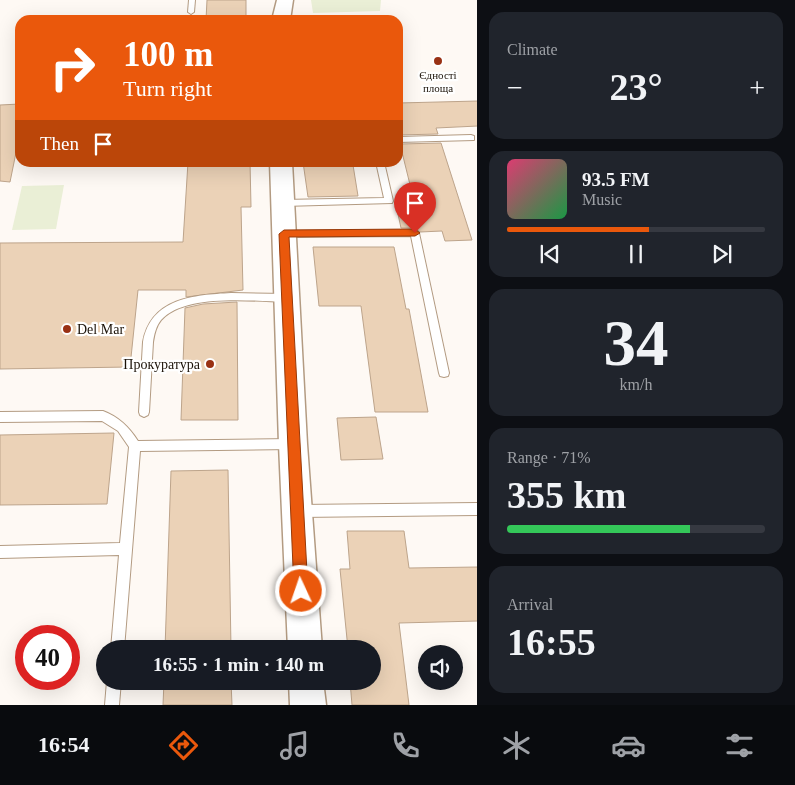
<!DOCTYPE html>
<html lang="en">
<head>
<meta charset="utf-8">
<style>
  :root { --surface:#171b24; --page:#20242c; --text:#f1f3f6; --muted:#9ea1a6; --line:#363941; --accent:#ea580c }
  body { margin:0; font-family:"Times New Roman",serif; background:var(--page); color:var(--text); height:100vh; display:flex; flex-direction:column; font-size:19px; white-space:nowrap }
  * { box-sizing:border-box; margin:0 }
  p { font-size:16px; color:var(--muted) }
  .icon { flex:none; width:28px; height:28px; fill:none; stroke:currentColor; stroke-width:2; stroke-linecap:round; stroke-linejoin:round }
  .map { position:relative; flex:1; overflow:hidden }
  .panel { display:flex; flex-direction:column; gap:12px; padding:12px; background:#0d0f14; width:318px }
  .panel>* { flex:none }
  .banner { position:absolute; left:15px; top:15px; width:388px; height:152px; border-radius:15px; box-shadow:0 5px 20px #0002; background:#ea580c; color:#fff; overflow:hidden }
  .fabs { position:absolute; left:418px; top:645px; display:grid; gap:10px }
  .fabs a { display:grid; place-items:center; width:45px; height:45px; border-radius:50%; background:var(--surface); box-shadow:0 5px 20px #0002; font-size:25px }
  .speed { position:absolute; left:15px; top:625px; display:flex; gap:10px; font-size:25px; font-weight:700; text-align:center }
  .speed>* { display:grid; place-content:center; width:65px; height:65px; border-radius:50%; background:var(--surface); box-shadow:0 5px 20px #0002; line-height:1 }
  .speed .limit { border:8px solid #d22; background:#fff; color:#111 }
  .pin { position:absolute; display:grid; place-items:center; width:42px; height:42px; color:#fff; margin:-51px -21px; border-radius:50% 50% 50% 0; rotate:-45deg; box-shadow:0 0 5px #0007 }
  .pin .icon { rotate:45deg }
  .me { position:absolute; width:55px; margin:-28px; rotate:357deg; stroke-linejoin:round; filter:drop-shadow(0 0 4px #0008) }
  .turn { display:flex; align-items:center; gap:18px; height:105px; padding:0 25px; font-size:22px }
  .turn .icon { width:65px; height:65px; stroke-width:2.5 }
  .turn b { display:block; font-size:35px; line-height:42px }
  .then { display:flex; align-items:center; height:48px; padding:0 25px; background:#0003; gap:10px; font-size:19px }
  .big { font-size:38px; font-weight:800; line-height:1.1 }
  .panel .card { flex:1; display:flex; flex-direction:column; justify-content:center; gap:8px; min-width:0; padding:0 18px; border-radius:15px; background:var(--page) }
  .panel .dial { align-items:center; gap:0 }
  .dial b { font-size:65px; line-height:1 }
  .song { display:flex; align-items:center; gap:15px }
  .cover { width:60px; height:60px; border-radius:8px; background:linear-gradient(135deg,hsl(340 70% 55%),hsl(140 70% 35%)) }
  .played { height:5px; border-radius:2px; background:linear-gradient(90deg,var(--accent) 55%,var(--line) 55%) }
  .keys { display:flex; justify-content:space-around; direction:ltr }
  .heat { display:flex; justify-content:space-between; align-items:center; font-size:28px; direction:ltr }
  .charge { height:8px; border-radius:4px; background:linear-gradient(90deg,#34c759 71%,var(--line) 0) }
  .trip { position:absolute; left:96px; top:640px; width:285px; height:50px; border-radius:25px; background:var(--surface); box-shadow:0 5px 20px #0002; font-weight:800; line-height:50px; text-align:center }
  .menu { display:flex; height:80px; justify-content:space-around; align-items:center; background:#090b0e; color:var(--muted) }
  .menu .icon { width:35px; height:35px }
  .menu .on { color:var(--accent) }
  .menu b { font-size:22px; color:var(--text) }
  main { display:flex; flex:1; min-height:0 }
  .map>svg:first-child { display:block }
</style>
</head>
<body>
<main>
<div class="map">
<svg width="478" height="705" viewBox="0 0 478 705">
  <rect width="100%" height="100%" fill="#fef9f4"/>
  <!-- green -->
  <g fill="#eaefd6">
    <path d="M311 0H381L380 11 313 13Z"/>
    <path d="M64 185 56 229 12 230 22 186Z"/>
  </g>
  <!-- building -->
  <g fill="#ebd2b7" stroke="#bda48b">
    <path d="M207 0H246V20H206Z"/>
    <path d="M478 101V126L436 128 438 134 398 135V103Z"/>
    <path d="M20 104V133L10 182 0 181V105Z"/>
    <path d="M441 143 472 240 445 241 442 231 420 232 415 228H401L396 205H415L400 144Z"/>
    <path d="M188 162H250L251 207H241L243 290 186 297V290H138L130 367 0 369V243L183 242Z"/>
    <path d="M303 162H344V165H353L358 196 308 197Z"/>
    <path d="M313 247H394L406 309H409L428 412H375L361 306H319Z"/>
    <path d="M237 302 238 420H181L185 308 203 304Z"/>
    <path d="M376 417 383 459 341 460 337 418Z"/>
    <path d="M114 433 107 504 0 505V435Z"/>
    <path d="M228 470 231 649H165L171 471Z"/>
    <path d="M347 531H404L409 568 478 567V621L399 623 409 705H352L350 681H372V649H348L340 569H350Z"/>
    <path d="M164 681H231L232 705H163Z"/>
  </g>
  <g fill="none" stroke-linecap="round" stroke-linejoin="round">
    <!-- service casing -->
    <g stroke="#b39b82" stroke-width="2">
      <g id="service">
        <path d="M189 0H195L194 12 191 14 188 12Z"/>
        <path d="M471 135 474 136V140L398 142V137Z"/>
        <path d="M376 162H384L393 201 392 203 283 206 279 203 283 200 384 198Z"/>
        <path d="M415 230 419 233 449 373 448 376 444 377 440 376 439 373 411 236 284 237 280 234 284 231Z"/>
        <path d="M231 293 286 294 291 298 286 302C253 301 185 293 161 320 156 326 154 335 153 342L149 412 148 415 144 417 140 415 139 412 143 342C151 298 194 295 231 293Z"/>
        <path d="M103 411C119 417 129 427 138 441L292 439 296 440 297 444 296 448 292 449 140 451 124 649H111L119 555 0 558V546L120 543 129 447 118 431 102 421 0 422V412Z"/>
        <path d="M478 503V515L299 517 295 515 293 511 295 507 299 505Z"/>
        <path d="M107 681H121L119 705H105Z"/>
      </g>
    </g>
    <!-- tertiary casing -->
    <g stroke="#b39b82" stroke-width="3">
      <g id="tertiary">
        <path d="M277 0H293L290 20H272Z"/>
        <path d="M270 162H292L307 444 322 649H288L279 444Z"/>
        <path d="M289 681H323L326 705H290Z"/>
      </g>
    </g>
    <!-- service -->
    <use href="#service" fill="#fff" fill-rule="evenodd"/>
    <!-- tertiary -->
    <use href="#tertiary" fill="#fff" fill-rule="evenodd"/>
  </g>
  <!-- route -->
  <path fill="#ea580c" stroke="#983908" d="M415 229 420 233 415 236 289 237 308 591 306 596 301 598 296 596 294 591 279 234 284 230Z"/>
  <!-- markers -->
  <g fill="#993114" stroke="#fff" stroke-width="2">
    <circle cx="438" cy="61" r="5"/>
    <circle cx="67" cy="329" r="5"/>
    <circle cx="210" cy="364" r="5"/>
  </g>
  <g text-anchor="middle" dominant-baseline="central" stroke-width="4.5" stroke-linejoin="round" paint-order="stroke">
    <!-- far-poi labels -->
    <g font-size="11" fill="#1b1208" stroke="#fff">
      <text x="438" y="75">Єдності<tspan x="438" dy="13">площа</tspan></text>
    </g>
    <!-- poi labels -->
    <g font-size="14" fill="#1b1208" stroke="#fff" text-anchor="start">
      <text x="77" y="329">Del Mar</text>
      <text x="200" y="364" text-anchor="end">Прокуратура</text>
    </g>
  </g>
</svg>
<div class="fabs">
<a><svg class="icon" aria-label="sound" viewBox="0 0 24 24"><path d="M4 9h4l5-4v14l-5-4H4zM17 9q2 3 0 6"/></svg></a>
</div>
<div class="speed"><div class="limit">40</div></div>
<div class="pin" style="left:415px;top:233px;background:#d93025"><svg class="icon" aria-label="arrive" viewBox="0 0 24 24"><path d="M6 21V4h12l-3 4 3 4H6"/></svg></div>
<svg class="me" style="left:301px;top:591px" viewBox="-20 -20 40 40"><circle r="17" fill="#ea580c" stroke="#fff" stroke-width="3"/><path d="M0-11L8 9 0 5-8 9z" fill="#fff"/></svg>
<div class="trip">16:55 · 1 min · 140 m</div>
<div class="banner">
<div class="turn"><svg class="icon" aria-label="right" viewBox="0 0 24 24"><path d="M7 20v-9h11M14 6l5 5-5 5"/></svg><div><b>100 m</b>Turn right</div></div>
<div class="then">Then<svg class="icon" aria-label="arrive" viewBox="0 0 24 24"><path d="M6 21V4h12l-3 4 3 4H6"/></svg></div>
</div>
</div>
<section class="panel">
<div class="card"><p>Climate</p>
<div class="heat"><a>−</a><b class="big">23°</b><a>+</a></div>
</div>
<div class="card">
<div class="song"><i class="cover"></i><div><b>93.5 FM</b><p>Music</p></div></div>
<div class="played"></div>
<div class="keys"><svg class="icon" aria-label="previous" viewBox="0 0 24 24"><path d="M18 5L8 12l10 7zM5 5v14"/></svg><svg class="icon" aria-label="pause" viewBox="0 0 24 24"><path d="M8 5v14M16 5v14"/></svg><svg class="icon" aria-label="next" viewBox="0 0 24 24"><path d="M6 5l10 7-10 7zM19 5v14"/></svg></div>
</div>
<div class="card dial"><b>34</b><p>km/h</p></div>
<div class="card"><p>Range · 71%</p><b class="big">355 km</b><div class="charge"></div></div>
<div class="card"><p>Arrival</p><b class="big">16:55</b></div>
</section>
</main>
<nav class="menu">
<b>16:54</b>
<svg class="icon on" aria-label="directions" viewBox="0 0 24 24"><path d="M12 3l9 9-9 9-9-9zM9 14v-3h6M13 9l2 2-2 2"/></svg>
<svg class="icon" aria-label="music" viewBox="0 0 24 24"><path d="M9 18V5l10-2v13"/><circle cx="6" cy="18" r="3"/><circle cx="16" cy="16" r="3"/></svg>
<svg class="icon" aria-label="phone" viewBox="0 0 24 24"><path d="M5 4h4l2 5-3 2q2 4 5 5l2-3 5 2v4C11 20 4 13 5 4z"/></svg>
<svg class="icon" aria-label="climate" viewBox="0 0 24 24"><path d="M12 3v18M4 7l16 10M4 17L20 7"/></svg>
<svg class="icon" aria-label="car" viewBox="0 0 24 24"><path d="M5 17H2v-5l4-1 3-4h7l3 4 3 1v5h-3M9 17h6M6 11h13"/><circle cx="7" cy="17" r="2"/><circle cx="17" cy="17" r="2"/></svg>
<svg class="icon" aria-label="filters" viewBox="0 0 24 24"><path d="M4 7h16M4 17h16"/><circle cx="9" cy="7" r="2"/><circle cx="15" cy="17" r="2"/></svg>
</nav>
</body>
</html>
